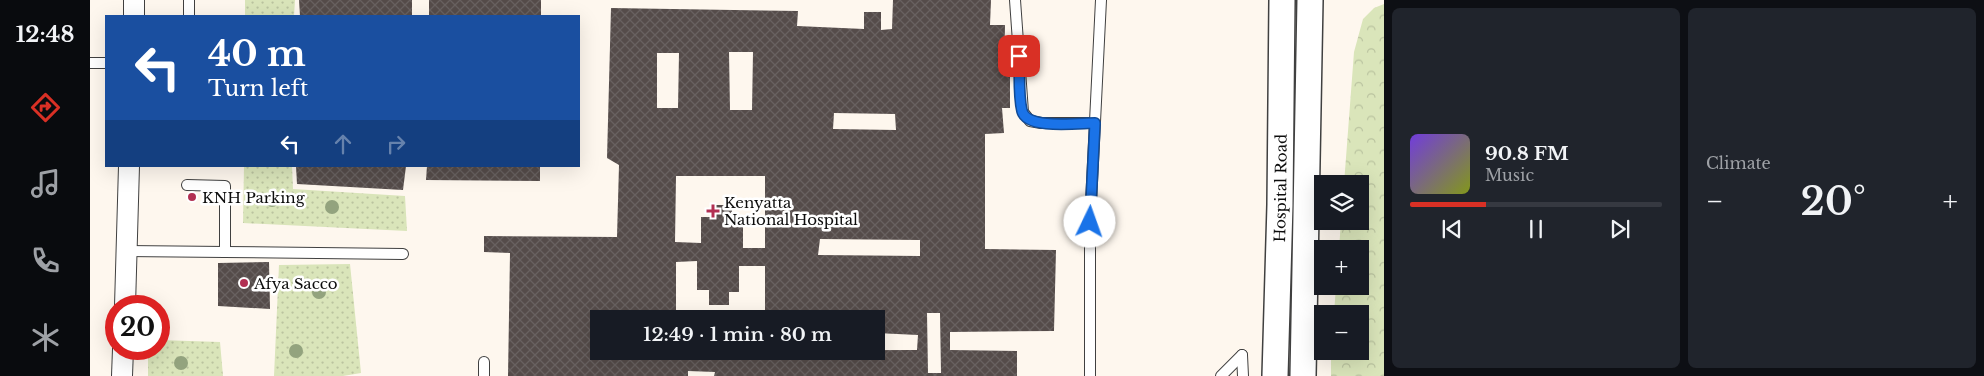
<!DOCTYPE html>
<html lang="en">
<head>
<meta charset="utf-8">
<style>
  :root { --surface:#171b24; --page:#20242c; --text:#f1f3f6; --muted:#9ea1a6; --line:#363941; --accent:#d93025 }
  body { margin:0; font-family:"Libre Baskerville",serif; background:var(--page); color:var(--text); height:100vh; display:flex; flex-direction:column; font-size:19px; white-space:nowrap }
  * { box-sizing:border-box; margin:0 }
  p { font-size:16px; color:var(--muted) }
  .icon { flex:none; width:28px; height:28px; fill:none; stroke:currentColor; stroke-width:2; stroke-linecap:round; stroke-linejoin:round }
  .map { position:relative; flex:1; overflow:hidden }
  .sheet { display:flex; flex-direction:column; gap:8px; padding:8px; background:#0d0f14; width:600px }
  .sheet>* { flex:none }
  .guide { position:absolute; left:15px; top:15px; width:475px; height:152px; border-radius:0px; box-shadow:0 5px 20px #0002; background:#1a4fa0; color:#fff; overflow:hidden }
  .buttons { position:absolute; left:1224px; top:175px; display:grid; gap:10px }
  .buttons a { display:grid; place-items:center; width:55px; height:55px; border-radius:0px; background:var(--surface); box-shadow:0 5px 20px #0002; font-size:25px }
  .speed { position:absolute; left:15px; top:295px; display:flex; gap:10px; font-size:25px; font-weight:700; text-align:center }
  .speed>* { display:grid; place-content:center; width:65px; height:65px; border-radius:50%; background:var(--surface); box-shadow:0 5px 20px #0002; line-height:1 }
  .speed .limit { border:8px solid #d22; background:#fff; color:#111 }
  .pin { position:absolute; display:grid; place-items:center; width:42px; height:42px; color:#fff; margin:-21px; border-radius:10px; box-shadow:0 2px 8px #0006 }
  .me { position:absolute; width:55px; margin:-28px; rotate:3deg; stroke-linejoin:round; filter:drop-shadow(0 0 4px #0008) }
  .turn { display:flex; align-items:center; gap:18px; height:105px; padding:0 20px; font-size:22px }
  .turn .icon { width:65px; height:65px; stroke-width:2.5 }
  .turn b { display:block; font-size:35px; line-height:42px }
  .lanes { display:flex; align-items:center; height:48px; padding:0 20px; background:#0003; justify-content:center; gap:25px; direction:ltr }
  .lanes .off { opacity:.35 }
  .big { font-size:38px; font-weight:600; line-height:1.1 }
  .sheet .card { flex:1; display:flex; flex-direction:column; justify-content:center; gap:8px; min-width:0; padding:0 18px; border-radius:8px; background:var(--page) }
  .song { display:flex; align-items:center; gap:15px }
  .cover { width:60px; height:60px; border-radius:8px; background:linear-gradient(135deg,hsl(260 70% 55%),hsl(70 70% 35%)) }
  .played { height:5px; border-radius:2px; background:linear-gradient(90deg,var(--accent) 30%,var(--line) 30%) }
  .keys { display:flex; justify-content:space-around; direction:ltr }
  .heat { display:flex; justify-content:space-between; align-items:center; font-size:28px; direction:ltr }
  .sheet .tiles { flex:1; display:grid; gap:8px; grid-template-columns:repeat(2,1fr) }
  .trip { position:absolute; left:500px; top:310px; width:295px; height:50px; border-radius:0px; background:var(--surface); box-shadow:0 5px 20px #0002; font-weight:600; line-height:50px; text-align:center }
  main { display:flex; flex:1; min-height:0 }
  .tab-bar { display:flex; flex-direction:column; width:90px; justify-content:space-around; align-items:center; background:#090b0e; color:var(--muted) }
  .tab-bar .icon { width:35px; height:35px }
  .tab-bar .current { color:var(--accent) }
  .tab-bar b { font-size:22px; color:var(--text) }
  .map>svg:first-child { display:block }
</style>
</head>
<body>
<main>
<nav class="tab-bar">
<b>12:48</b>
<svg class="icon current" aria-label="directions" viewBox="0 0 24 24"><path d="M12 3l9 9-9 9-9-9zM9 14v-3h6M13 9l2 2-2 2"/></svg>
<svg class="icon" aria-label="music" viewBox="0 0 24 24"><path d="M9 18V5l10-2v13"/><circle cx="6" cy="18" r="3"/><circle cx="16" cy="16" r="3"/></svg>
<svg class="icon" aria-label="phone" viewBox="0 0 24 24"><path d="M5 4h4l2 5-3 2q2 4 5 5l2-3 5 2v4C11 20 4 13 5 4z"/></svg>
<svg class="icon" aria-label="climate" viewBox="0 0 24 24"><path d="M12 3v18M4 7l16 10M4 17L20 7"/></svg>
</nav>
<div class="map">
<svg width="1294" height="376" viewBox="0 0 1294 376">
  <defs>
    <pattern id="grass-dots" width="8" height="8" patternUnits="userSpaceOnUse" patternTransform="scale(1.25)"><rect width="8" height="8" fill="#dae5ba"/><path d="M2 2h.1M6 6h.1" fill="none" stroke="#bac39f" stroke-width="1.8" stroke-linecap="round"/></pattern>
    <pattern id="park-crowns" width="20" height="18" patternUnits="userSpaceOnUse" patternTransform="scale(1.25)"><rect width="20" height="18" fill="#dae5ba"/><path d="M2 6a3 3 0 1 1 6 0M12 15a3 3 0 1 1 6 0" fill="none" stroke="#bac39f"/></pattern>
    <pattern id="building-cross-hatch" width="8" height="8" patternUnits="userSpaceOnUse" patternTransform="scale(1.25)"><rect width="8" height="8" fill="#554c4a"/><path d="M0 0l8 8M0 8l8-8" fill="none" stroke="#686160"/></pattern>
  </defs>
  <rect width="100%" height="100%" fill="#fef7ee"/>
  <!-- grass -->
  <g fill="url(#grass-dots)">
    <path d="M155 0H205L204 16H155Z"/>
    <path d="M154 166H202L203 189 315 196 317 231 153 223Z"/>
    <path d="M260 264 271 373 253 376H184L189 265Z"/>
    <path d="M69 340 130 342 133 376H58V349H69Z"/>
  </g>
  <!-- park -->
  <path fill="url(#park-crowns)" d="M1294 4V376H1241V351H1270V314H1244L1246 286H1270V249H1249L1251 221H1270V184H1254L1264 52 1273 19 1284 8Z"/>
  <!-- building -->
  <g fill="url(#building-cross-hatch)" fill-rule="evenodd">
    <path d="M209 0H322V16H210Z"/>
    <rect x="339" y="0" width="112" height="16"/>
    <path d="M803 0H901L900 25H915L914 74H920V108H912L914 133 895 134V249L966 250 964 331 860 332V350L927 351V376H624L625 372 598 371V376H418L420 253 394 252V236L527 237 529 165 517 158 521 8 708 11 707 26 774 29V12H791V30L802 29ZM639 52H663L662 110H640ZM567 53H589L588 108H567ZM744 113 805 114 806 130 743 129ZM586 176H675V248H653V219H642V205H622V217H611V243L585 242ZM730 239 830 240V256L728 255ZM607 261V290H619V305H639V292H649V266H675V319H786V333L828 335 827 350 509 351V319H586V262ZM837 313H850L851 373H838Z"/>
    <path d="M206 166H316L313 190 207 184Z"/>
    <path d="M337 166H450V181L336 180Z"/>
    <path d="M179 262 180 309 128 306V263Z"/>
  </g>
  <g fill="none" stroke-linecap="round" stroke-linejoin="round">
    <!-- service casing -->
    <g stroke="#404040" stroke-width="12">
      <g id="service">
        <path d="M925 0 933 112 940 121 951 123H1005"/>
        <path d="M99 16V0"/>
        <path d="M0 63H16"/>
        <path d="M36 251 135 252V186L97 185"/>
        <path d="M135 252 313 254"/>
        <path d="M1152 355 1153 376"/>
        <path d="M394 362V376"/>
        <path d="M1000 376V223L1011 0"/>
        <path d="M1131 376 1152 355"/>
      </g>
    </g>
    <!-- minor casing -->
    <g stroke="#404040" stroke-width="22">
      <g id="minor">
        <path d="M44 16V0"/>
        <path d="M35 306 39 166"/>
        <path d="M32 376 33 349"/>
      </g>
    </g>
    <!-- tertiary casing -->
    <g stroke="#404040" stroke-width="28">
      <g id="tertiary">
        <path id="s1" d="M1185 376 1190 205 1192 0"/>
        <path d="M1213 376 1220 0"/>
      </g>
    </g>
    <!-- service -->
    <use href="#service" stroke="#fff" stroke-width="10"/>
    <!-- minor -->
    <use href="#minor" stroke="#fff" stroke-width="20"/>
    <!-- tertiary -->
    <use href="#tertiary" stroke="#fff" stroke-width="25"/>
  </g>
  <!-- trees -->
  <g fill="#93a37e">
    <circle cx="182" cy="200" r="7"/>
    <circle cx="242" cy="207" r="7"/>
    <circle cx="229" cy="292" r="7"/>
    <circle cx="206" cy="351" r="7"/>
    <circle cx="91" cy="363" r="7"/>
  </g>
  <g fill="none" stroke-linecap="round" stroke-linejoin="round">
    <!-- route casing -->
    <g stroke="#114b97" stroke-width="12">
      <path id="route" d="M929 56C930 74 928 94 932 111 937 130 989 123 1005 123L1000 222"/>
    </g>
    <!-- route -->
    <use href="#route" stroke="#1a73e8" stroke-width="9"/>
  </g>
  <!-- markers -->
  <g fill="#b23052" stroke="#fff" stroke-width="2">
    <circle cx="102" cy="197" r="5"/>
    <path d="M620.5 203.5h5v5h5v5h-5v5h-5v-5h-5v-5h5z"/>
    <circle cx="154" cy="283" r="5"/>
  </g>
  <g text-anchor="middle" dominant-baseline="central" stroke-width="5" stroke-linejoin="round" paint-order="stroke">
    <!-- street labels -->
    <g font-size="15" fill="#0d0d0d" stroke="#fff">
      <text stroke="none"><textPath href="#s1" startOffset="188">Hospital Road</textPath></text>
    </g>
    <!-- poi labels -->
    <g font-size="15" fill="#0d0d0d" stroke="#fff" text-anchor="start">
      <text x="112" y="197">KNH Parking</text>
      <text x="634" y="202">Kenyatta<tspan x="634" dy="17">National Hospital</tspan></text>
      <text x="164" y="283">Afya Sacco</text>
    </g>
  </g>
</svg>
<div class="buttons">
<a><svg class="icon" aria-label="layers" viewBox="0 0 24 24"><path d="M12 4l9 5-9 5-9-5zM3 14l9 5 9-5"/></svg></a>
<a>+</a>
<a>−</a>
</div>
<div class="speed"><div class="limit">20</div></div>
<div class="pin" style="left:929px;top:56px;background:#d93025"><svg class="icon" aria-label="arrive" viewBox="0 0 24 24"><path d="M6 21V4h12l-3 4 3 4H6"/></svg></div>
<svg class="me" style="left:1000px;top:222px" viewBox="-20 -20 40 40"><circle r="19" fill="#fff"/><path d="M0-13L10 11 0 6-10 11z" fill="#1a73e8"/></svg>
<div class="trip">12:49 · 1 min · 80 m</div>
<div class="guide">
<div class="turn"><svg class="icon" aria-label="left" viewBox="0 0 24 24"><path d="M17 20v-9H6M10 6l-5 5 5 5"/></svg><div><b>40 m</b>Turn left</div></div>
<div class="lanes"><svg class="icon" aria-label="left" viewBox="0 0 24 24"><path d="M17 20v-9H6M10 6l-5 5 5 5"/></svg><svg class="icon off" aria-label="ahead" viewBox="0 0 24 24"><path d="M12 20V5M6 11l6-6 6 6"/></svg><svg class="icon off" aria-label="right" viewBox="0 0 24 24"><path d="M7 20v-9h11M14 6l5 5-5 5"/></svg></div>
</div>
</div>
<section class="sheet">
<div class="tiles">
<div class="card">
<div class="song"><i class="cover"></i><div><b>90.8 FM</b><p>Music</p></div></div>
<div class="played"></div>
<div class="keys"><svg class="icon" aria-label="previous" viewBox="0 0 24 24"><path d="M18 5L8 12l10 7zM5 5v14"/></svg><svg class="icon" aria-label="pause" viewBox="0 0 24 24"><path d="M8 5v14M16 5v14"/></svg><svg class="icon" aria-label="next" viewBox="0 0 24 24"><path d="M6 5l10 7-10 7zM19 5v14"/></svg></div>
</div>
<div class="card"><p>Climate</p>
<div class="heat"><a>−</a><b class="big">20°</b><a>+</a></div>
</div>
</div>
</section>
</main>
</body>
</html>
